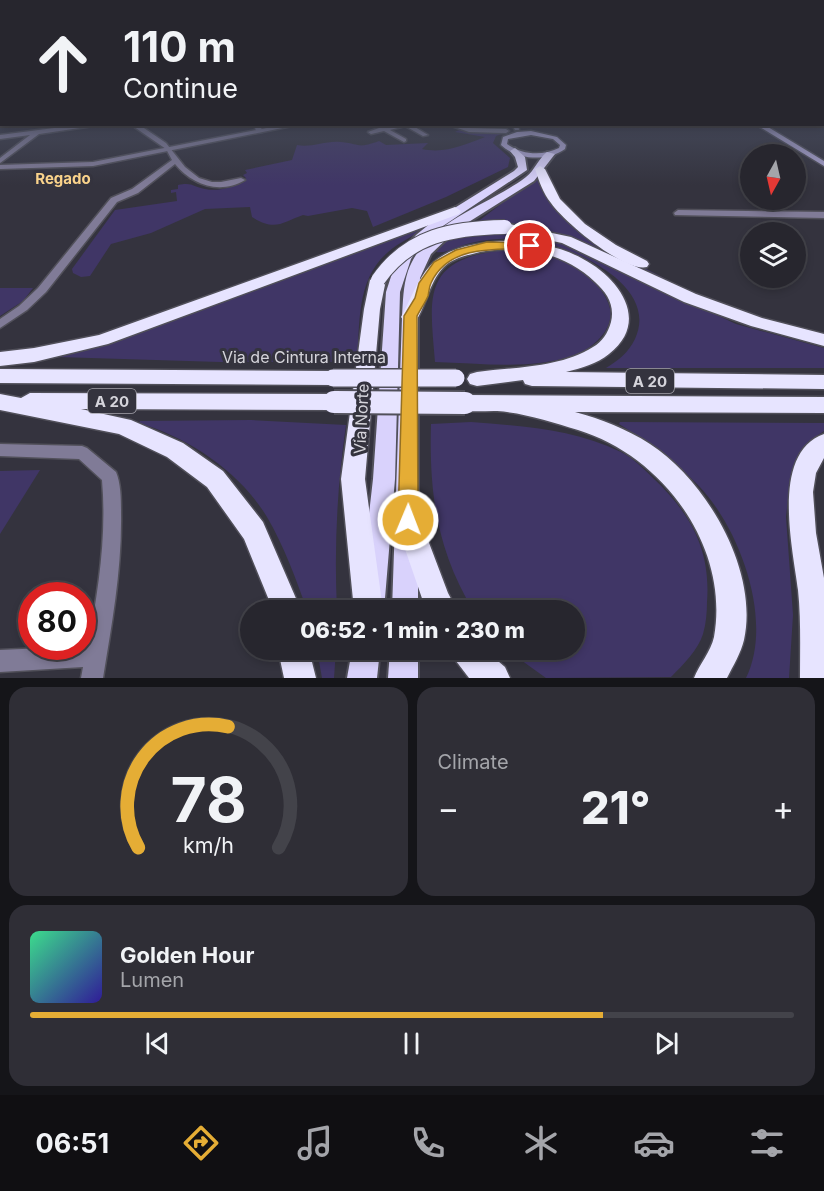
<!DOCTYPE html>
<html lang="en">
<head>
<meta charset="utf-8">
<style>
  :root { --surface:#27262e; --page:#2f2e36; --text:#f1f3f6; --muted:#a4a5aa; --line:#43434a; --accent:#e5ad35 }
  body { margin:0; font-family:Inter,sans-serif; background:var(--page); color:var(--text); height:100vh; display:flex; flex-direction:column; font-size:22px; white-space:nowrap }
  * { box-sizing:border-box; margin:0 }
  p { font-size:20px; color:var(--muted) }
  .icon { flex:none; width:33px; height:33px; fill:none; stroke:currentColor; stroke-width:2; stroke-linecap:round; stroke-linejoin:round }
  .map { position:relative; height:678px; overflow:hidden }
  .panel { display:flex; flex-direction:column; gap:9px; padding:9px; background:#151519; flex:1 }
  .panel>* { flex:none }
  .guide { position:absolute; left:0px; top:0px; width:825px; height:126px; box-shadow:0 3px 9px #0003,0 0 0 2px var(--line); background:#27262e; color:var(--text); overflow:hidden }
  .needle { width:39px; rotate:188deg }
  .controls { position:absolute; left:740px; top:144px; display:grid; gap:12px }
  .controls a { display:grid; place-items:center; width:66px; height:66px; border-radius:50%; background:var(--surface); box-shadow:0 3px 9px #0003,0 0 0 2px var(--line); font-size:30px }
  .speed { position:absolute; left:18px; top:582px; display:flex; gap:12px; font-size:30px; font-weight:700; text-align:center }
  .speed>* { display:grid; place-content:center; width:78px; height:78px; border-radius:50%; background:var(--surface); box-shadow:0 3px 9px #0003,0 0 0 2px var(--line); line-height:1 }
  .speed .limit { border:9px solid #d22; background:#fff; color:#111 }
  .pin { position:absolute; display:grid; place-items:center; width:51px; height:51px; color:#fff; margin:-26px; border:3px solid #fff; border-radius:50%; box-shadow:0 2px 6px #0007 }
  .me { position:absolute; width:66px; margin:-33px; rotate:1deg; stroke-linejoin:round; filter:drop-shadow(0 0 4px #0008) }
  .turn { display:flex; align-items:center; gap:21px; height:126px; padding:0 24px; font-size:27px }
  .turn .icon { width:78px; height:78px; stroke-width:2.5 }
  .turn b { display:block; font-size:42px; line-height:51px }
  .big { font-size:45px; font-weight:800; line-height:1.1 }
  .panel .card { flex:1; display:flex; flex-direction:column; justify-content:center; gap:9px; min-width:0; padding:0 21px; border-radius:18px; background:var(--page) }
  .panel .dial { align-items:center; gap:0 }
  .dial svg { height:156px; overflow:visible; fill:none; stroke:var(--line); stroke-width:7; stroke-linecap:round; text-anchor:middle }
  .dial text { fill:var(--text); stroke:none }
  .song { display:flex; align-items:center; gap:18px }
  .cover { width:72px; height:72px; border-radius:9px; background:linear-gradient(135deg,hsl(150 70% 55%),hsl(250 70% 35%)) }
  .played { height:6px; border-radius:3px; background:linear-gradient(90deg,var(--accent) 75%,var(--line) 75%) }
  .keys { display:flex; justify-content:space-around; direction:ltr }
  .heat { display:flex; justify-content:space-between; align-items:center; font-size:33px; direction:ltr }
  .panel .tiles { flex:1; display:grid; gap:9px; grid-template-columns:1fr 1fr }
  .card:last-child { grid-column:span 2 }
  .trip { position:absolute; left:240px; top:600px; width:345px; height:60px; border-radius:30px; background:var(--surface); box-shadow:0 3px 9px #0003,0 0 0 2px var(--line); font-weight:800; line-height:60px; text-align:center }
  .tab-bar { display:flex; height:96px; justify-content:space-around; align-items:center; background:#100f12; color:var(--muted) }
  .tab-bar .icon { width:42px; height:42px }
  .tab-bar .on { color:var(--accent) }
  .tab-bar b { font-size:27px; color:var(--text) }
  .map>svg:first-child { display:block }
</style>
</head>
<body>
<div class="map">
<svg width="824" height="678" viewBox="0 0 824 678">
  <rect width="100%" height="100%" fill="#34333e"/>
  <!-- green -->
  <g fill="#403666">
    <path d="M459 130 504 133 496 136 493 143 510 158 508 167 446 197 373 227 367 211 352 208 308 216 303 215C283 222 275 232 252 217L250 207 205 209 151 233 111 244 90 276 81 277 73 273 72 269 115 210 177 201 176 192 171 193V190L178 189V185C193 182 193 187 205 189 218 192 237 187 246 178L243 175 247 173 245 170 292 160 297 145C312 148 326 140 341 142 361 144 357 149 379 141L386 145 428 143 422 149C445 154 464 145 485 137L455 132Z"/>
    <path d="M537 177 554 207 617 254 670 281 669 283C603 251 552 222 476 223Z"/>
    <path d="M429 224C416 236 400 241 387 253 356 280 360 325 357 362H220L58 357 141 330Z"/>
    <path d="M482 233H514L564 244 736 324 824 348V368H606C619 360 628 353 635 339 660 285 572 246 530 240 511 238 490 238 471 243 459 245 448 254 436 252L449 238Z"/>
    <path d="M497 251C535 251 582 258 603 293 609 303 613 312 609 323 605 336 590 349 577 354 534 371 481 363 435 362 430 300 421 261 497 251Z"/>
    <path d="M0 288H33L23 301 0 316Z"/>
    <path d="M251 420 346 425C337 487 334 548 337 610H307C296 579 284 546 267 517 239 471 189 438 139 423L140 421Z"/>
    <path d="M471 422C523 426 574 429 621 452 633 458 644 469 653 478 690 513 711 549 707 602 707 612 706 624 703 634 698 650 683 665 671 677L546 678 507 650H574V610H473C437 550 429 494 431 424Z"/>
    <path d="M620 422 824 423V431L808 442 790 480 786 517 793 615 789 678H746C774 621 740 529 699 486 675 461 648 442 619 424Z"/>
    <path d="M40 470 0 534V471Z"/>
    <path d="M317 650H336L334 678H322Z"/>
  </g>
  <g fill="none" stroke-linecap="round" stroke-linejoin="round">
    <!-- minor casing -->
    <g stroke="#51505a" stroke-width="3">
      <g id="minor">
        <rect x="0" y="107" width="2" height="4"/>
        <path d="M85 124H107L39 134 0 163V158L30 135 0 139V135Z"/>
        <path d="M130 124H138L166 143 185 167 199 178 212 182H221L241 178 245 180C220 195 192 185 175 164L138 193 117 202 46 292 27 310 0 328V319L19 306 38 288 111 198 132 189 172 160 166 149Z"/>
        <path d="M258 124H265L261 129 262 132H258L255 129Z"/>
        <path d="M397 124H410L428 135 423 136 405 126 390 130 406 139V141L404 142 384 131 371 134 368 132 379 128V126L385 127Z"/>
        <path d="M446 124H457L469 128 506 129 509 131 506 133 469 132Z"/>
        <path d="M512 124H518L519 130H515Z"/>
        <path d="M678 210 824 212V218L675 215 674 213Z"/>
        <path d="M0 444 82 446 87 448 116 472C121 484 121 500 121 513 122 569 112 623 103 678H81L83 667 0 672V650L88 646C98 591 107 537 102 480L79 459 0 456Z"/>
      </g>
    </g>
    <!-- tertiary casing -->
    <g stroke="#51505a" stroke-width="3">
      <path id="tertiary" d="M287 124H302L93 166 0 169V165L93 162Z"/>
    </g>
    <!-- secondary casing -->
    <g stroke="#51505a" stroke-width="3">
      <g id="secondary">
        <path d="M755 124H763L824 161V166Z"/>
        <path d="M531 131 557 137 566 145 565 149C547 162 517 160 501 145L503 137 517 132ZM531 135 553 139 560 145 559 148C542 156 523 155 507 144L508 139Z"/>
      </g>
    </g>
    <!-- trunk casing -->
    <g stroke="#51505a" stroke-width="4">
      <g id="trunk">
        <path d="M515 148 525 157 527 170 440 228 424 241 411 259 400 292 395 479 384 610H358L373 479 386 292 397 258 416 235 432 222 514 171 518 167 515 157 510 151Z"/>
        <path d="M547 152 555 154 534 181 456 230 431 254 420 278 418 317V610H392L402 317C403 302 403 286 408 271 426 221 488 206 526 177 535 170 538 159 547 152Z"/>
        <path d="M352 650H380L377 678H347Z"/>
        <path d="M390 650H418V678H388Z"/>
      </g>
    </g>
    <!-- motorway casing -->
    <g stroke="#51505a" stroke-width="3">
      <g id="motorway">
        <path d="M540 166 545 169 560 199 585 224 616 245 647 261 649 264 647 267C625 273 564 222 551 203 543 193 539 181 535 169Z"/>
        <path d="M455 207 461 211 459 214 108 344 34 362 0 366V352L34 348 99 335Z"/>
        <path d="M505 223 571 237 696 294 762 318 824 334V346L751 326 684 302 562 243 500 230 498 227 500 224Z"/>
        <path d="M507 241C534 242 560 246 583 259 619 278 651 321 609 354 597 364 581 368 566 372L824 375V389L532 386 525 384 523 380 477 386 470 384 467 379 470 374 477 372C514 367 560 368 593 347 602 342 608 333 611 322 615 305 607 293 595 282 565 253 521 244 480 252 469 255 456 257 446 265 430 279 427 304 416 321H404L401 317C409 303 414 288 423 275 441 246 476 243 507 241Z"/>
        <path d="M378 275 386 280 380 309 365 479 383 610H354L341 479 364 309 370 280Z"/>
        <path d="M0 369 333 371 340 373 343 378 340 383 333 385 0 383Z"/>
        <path d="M30 393 334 394 341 396 344 402 341 408 334 410 81 409 131 420 183 443 223 471 263 522 301 610H273L244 539 207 487 167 457 119 434 0 410V394L21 398Z"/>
        <path d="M465 395 824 397V413L575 412C601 419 627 429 650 444 707 481 759 571 744 640 741 653 733 666 727 678H694C699 665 711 651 714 637 730 547 663 456 578 430 555 423 531 415 507 412 491 409 474 414 458 409L455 403 458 397Z"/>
        <path d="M824 434V458L816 473 813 492 816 533 824 578V678H800C800 649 801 619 798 590 793 549 770 453 824 434Z"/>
        <path d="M408 508 417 511 448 593 457 610H426L395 520 399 511Z"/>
        <path d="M278 650H309L316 678H284Z"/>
        <path d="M451 650H485L505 667 510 678H469L456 661Z"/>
      </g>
    </g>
    <!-- minor -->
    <use href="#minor" fill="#807b97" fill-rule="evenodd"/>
    <!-- tertiary -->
    <use href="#tertiary" fill="#807b97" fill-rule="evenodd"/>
    <!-- secondary -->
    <use href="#secondary" fill="#aaa3cf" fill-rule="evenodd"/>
    <!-- trunk -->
    <use href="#trunk" fill="#d9d2fc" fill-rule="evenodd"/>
    <!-- motorway -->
    <use href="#motorway" fill="#e7e4ff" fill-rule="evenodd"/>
    <!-- motorway-bridge-far2 casing -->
    <g stroke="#51505a" stroke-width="16" stroke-linecap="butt">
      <path id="motorway-bridge-far2" d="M378 280C409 235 453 228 505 227"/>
    </g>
    <!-- motorway-bridge-far1 casing -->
    <g stroke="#51505a" stroke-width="20" stroke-linecap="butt">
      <path id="motorway-bridge-far1" d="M333 378H456"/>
    </g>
    <!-- motorway-bridge casing -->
    <g stroke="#51505a" stroke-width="26" stroke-linecap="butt">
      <path id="motorway-bridge" d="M334 402 465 403"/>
    </g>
    <!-- motorway-bridge-far2 -->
    <use href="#motorway-bridge-far2" stroke="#e7e4ff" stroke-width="14"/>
    <!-- motorway-bridge-far1 -->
    <use href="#motorway-bridge-far1" stroke="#e7e4ff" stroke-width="17"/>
    <!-- motorway-bridge -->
    <use href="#motorway-bridge" stroke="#e7e4ff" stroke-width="22"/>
  </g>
  <!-- sky -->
  <linearGradient id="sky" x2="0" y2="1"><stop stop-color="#1d1c22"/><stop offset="0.49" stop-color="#4a5063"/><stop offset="1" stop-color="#4a5063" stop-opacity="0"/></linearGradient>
  <rect width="824" height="185" fill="url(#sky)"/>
  <!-- route -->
  <path fill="#e5ad35" stroke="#957022" stroke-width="1.5" d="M487 242 530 243 535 246 530 249C496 249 448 245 431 283 429 287 429 292 428 296 425 303 420 310 417 316L418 520 415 526 408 529 401 526 398 520 404 316 415 298 419 283 434 262 456 250Z"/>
  <g text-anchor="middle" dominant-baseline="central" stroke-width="6" stroke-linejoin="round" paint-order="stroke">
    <!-- far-neighbourhood labels -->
    <g font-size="15" font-weight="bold" fill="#fad38b" stroke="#34333e">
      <text x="63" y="178">Regado</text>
    </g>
    <!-- shield labels -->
    <g fill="#34333e" stroke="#a5a4ac" stroke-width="1.5">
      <rect x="626" y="369" width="48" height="24" rx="4.5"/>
      <rect x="88" y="389" width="48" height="24" rx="4.5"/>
    </g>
    <g font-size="15" font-weight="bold" fill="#d5d4db">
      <text x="650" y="381">A 20</text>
      <text x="112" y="401">A 20</text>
    </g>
    <!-- street labels -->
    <g font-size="16" fill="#d5d4db" stroke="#34333e">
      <text x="304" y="357">Via de Cintura Interna</text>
      <text transform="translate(361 419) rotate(-87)">Via Norte</text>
    </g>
  </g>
</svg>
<div class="controls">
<a><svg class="needle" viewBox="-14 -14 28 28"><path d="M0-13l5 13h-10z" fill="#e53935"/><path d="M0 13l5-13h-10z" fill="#a4a5aa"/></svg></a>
<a><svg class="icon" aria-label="layers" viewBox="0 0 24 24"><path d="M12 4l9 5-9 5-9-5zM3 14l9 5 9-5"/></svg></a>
</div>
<div class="speed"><div class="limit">80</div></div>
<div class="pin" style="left:530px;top:246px;background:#d93025"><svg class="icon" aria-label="arrive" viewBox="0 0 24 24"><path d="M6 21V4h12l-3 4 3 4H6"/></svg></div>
<svg class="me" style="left:408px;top:520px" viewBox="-20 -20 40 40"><circle r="17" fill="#e5ad35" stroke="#fff" stroke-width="3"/><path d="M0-11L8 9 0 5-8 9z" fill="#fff"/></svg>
<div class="trip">06:52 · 1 min · 230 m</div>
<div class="guide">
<div class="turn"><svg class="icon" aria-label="ahead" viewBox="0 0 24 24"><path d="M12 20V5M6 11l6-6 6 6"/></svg><div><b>110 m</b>Continue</div></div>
</div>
</div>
<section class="panel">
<div class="tiles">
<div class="card dial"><svg viewBox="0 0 100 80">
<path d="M14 69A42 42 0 1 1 86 69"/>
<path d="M14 69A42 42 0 0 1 60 7" stroke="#e5ad35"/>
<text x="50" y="56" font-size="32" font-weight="700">78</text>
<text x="50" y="72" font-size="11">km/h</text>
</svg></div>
<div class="card"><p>Climate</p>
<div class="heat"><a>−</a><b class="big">21°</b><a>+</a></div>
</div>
<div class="card">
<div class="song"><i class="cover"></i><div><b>Golden Hour</b><p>Lumen</p></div></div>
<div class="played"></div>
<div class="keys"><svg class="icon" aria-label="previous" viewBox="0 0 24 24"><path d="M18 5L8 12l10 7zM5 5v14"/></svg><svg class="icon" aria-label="pause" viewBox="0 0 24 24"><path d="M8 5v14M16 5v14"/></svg><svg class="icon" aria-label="next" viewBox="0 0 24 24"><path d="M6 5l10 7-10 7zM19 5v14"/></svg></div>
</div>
</div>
</section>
<nav class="tab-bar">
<b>06:51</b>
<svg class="icon on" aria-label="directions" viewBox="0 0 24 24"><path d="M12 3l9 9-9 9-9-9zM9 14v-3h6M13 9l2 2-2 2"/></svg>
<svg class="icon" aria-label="music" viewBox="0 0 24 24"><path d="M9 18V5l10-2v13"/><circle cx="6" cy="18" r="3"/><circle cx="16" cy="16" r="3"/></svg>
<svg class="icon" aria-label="phone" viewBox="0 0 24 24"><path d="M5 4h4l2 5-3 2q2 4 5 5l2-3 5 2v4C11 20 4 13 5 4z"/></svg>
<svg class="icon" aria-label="climate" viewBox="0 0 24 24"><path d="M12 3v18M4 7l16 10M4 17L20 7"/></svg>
<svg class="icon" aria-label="car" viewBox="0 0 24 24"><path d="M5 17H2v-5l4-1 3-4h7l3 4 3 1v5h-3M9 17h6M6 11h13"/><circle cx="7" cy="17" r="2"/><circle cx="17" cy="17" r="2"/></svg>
<svg class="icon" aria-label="filters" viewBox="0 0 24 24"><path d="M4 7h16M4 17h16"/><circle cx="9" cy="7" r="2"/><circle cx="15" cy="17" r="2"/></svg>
</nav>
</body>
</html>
